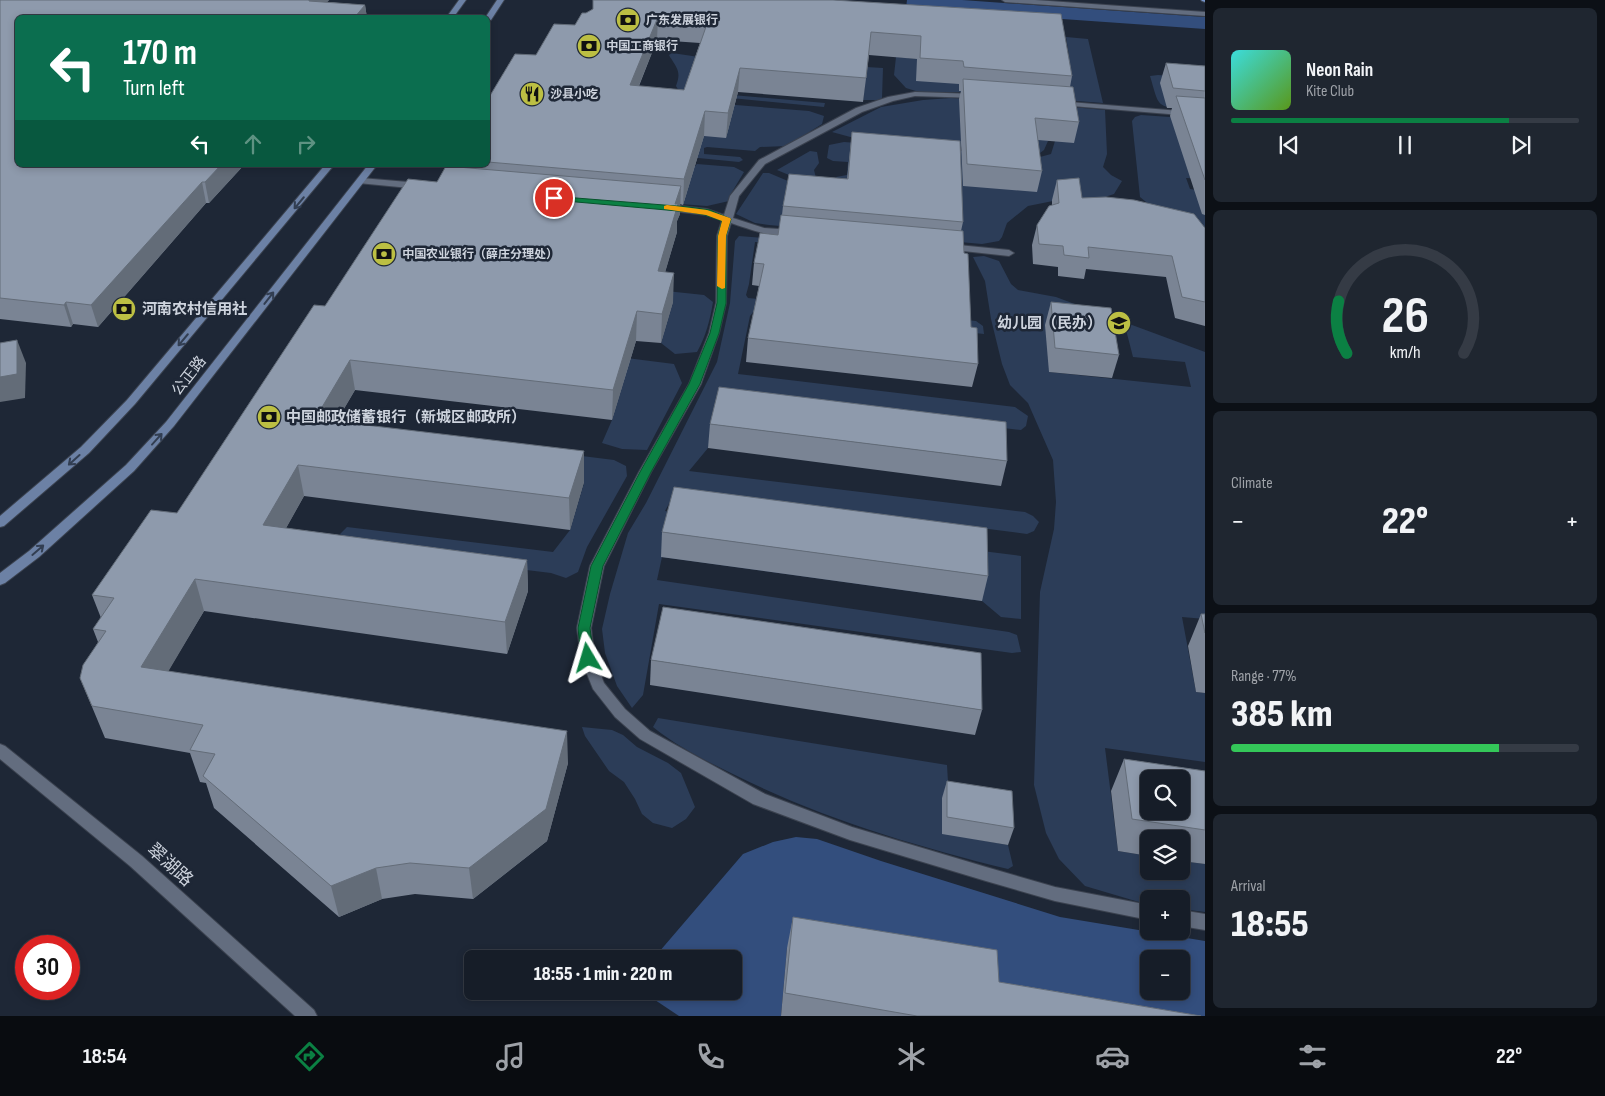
<!DOCTYPE html>
<html lang="en">
<head>
<meta charset="utf-8">
<style>
  :root { --surface:#161d28; --page:#1f2630; --text:#f1f3f6; --muted:#9ea2a8; --line:#353b45; --accent:#0b8043 }
  body { margin:0; font-family:"Sofia Sans Condensed","Noto Sans SC",sans-serif; background:var(--page); color:var(--text); height:100vh; display:flex; flex-direction:column; font-size:19px; white-space:nowrap }
  * { box-sizing:border-box; margin:0 }
  p { font-size:16px; color:var(--muted) }
  .icon { flex:none; width:28px; height:28px; fill:none; stroke:currentColor; stroke-width:2; stroke-linecap:round; stroke-linejoin:round }
  .map { position:relative; flex:1; overflow:hidden }
  .side { display:flex; flex-direction:column; gap:8px; padding:8px; background:#0c1016; width:400px }
  .side>* { flex:none }
  .hud { position:absolute; left:15px; top:15px; width:475px; height:152px; border-radius:8px; box-shadow:0 2px 8px #0003,0 0 0 1px var(--line); background:#0b6e4f; color:#fff; overflow:hidden }
  .tools { position:absolute; left:1140px; top:770px; display:grid; gap:10px }
  .tools a { display:grid; place-items:center; width:50px; height:50px; border-radius:8px; background:var(--surface); box-shadow:0 2px 8px #0003,0 0 0 1px var(--line); font-size:25px }
  .speed { position:absolute; left:15px; top:935px; display:flex; gap:10px; font-size:25px; font-weight:700; text-align:center }
  .speed>* { display:grid; place-content:center; width:65px; height:65px; border-radius:50%; background:var(--surface); box-shadow:0 2px 8px #0003,0 0 0 1px var(--line); line-height:1 }
  .speed .limit { border:8px solid #d22; background:#fff; color:#111 }
  .pin { position:absolute; display:grid; place-items:center; width:42px; height:42px; color:#fff; margin:-21px; border:2px solid #fff; border-radius:50%; box-shadow:0 1px 5px #0007 }
  .me { position:absolute; width:55px; margin:-28px; rotate:353deg; stroke-linejoin:round; filter:drop-shadow(0 0 4px #0008) }
  .turn { display:flex; align-items:center; gap:18px; height:105px; padding:0 25px; font-size:22px }
  .turn .icon { width:65px; height:65px; stroke-width:2.5 }
  .turn b { display:block; font-size:35px; line-height:42px }
  .lanes { display:flex; align-items:center; height:48px; padding:0 25px; background:#0003; justify-content:center; gap:25px; direction:ltr }
  .lanes .off { opacity:.35 }
  .big { font-size:38px; font-weight:800; line-height:1.1 }
  .side .card { flex:1; display:flex; flex-direction:column; justify-content:center; gap:8px; min-width:0; padding:0 18px; border-radius:8px; background:var(--page) }
  .side .dial { align-items:center; gap:0 }
  .dial svg { height:130px; overflow:visible; fill:none; stroke:var(--line); stroke-width:7; stroke-linecap:round; text-anchor:middle }
  .dial text { fill:var(--text); stroke:none }
  .song { display:flex; align-items:center; gap:15px }
  .cover { width:60px; height:60px; border-radius:8px; background:linear-gradient(135deg,hsl(180 70% 55%),hsl(90 70% 35%)) }
  .played { height:5px; border-radius:2px; background:linear-gradient(90deg,var(--accent) 80%,var(--line) 80%) }
  .keys { display:flex; justify-content:space-around; direction:ltr }
  .heat { display:flex; justify-content:space-between; align-items:center; font-size:28px; direction:ltr }
  .charge { height:8px; border-radius:4px; background:linear-gradient(90deg,#34c759 77%,var(--line) 0) }
  .trip { position:absolute; left:464px; top:950px; width:278px; height:50px; border-radius:8px; background:var(--surface); box-shadow:0 2px 8px #0003,0 0 0 1px var(--line); font-weight:800; line-height:50px; text-align:center }
  .tab-bar { display:flex; height:80px; justify-content:space-around; align-items:center; background:#090c10; color:var(--muted) }
  .tab-bar .icon { width:35px; height:35px }
  .tab-bar .on { color:var(--accent) }
  .tab-bar b { font-size:22px; color:var(--text) }
  main { display:flex; flex:1; min-height:0 }
  .map>svg:first-child { display:block }
</style>
</head>
<body>
<main>
<div class="map">
<svg width="1205" height="1016" viewBox="0 0 1205 1016">
  <rect width="100%" height="100%" fill="#1e2736"/>
  <!-- green -->
  <g fill="#2c3d58">
    <path d="M1066 37 1088 39 1103 103 963 92H919L906 88 894 75 896 57 942 61 1022 53 1069 56Z"/>
    <path d="M672 53 699 57 883 68 882 98 879 100H863L865 84 697 92 825 103 824 107 680 93 676 86C681 73 678 69 670 57L669 55Z"/>
    <path d="M1158 75 1205 79 1188 110C1155 107 1159 106 1150 76Z"/>
    <path d="M562 91 809 111 824 116 822 124 787 146 760 147 755 151 707 147 704 148V154L740 157 743 160 739 162 688 157Z"/>
    <path d="M951 98 992 100 1105 110 1107 154 1103 167 1111 175 1122 181 1114 194 1099 199 1053 201 1028 206 1007 223 1002 237 999 241 982 244 769 225 755 223 736 214 763 173H769L788 181 839 182 836 177 847 175 848 162 833 161 827 158 829 145 844 142 1040 157 1051 154 1055 141H1048L1044 150 1040 153 854 138 832 132 881 107 923 100Z"/>
    <path d="M1141 115 1199 119 1205 179 1186 178 1190 189 1205 191V230L1151 206 1140 197 1132 121 1135 117Z"/>
    <path d="M810 151 817 152 819 163 814 170 816 178 808 183 777 170Z"/>
    <path d="M697 164 734 167 744 172 732 192 729 201 707 206 492 190 694 167Z"/>
    <path d="M739 236 959 254 755 242 749 284 746 295 748 298 976 321 983 326 984 334 763 310 754 311 750 316 738 374 1015 407 1028 416 1026 426 1021 430 723 395 708 448 689 471 1025 512 1033 516 1039 522 1034 531 1027 534 677 489 665 511 1021 556V619L1001 617 982 601 662 557 657 580 1009 632 1017 635 1021 652 1012 653 659 604 643 695 632 708 617 686 605 653 602 629 610 594 628 533 646 503 717 362 730 303 735 241Z"/>
    <path d="M984 256 999 261 1011 284 1018 290 1056 297 1112 318 1115 332 1104 331 1049 372 1191 387 1185 362 1133 357 1124 322 1205 352V619L1182 617 1196 692 1205 693V762L1105 748 1118 851 1149 856V871H1181V861L1205 864V912L1181 909V899H1149V905L1085 886 1059 859 1046 833 1034 785 1040 592 1054 529 1056 502 1053 460 1028 403 1010 385 1002 364 991 319 985 281 973 257Z"/>
    <path d="M439 267 704 295 713 302C710 320 706 336 697 352L675 354 661 343 673 302Z"/>
    <path d="M595 354 674 364 682 383 647 450 622 449 602 443 612 420 624 380Z"/>
    <path d="M335 425 614 460 626 466 627 476 587 547 578 572 566 578 551 573 353 549 340 534 347 527 553 552 570 530 584 483Z"/>
    <path d="M658 718 947 765 949 799 942 798V833L1008 845 1013 866 1008 869C915 846 821 818 735 775 706 761 678 747 653 727Z"/>
    <path d="M582 727 612 730 623 735 637 747 668 763 681 773 695 807 686 819 672 828 653 823 642 814 635 799 624 782 609 771 585 736Z"/>
  </g>
  <!-- forest -->
  <g fill="#334e7d" fill-rule="evenodd">
    <path d="M907 0H962L1205 17V29L906 8Z"/>
    <path d="M796 837 817 839 881 861 1060 917 1205 941V1016H1009L787 948 781 1016H679L655 1000 651 991H732V959H653L743 854 773 842ZM1149 959H1181V991H1149Z"/>
  </g>
  <g fill="none" stroke-linecap="round" stroke-linejoin="round">
    <!-- minor casing -->
    <g stroke="#3b424f" stroke-width="2">
      <g id="minor">
        <path d="M915 92 976 94 980 96 976 98 915 96 893 101 862 112 765 164 739 196 733 218 764 228 794 230 799 233C786 243 746 228 731 223L727 236 726 303 719 333 701 384 651 472 604 566 591 628 595 659 604 683 625 709 650 731 765 794 852 827 986 867 1055 887 1149 905V920L1055 901 986 881 850 840 753 804 640 739 615 717 593 689 581 659 577 628 590 566 639 472 689 384 709 333 716 303 717 236 722 220 706 215 664 210 659 207 664 204 707 209 724 215 730 196 759 160 856 108 888 97Z"/>
        <path d="M1057 101 1205 113V117L1060 105 1056 103Z"/>
        <path d="M361 178 420 183 424 186 420 189 358 183 357 181Z"/>
        <path d="M948 244 1009 250 1014 253 1009 256 945 249V245Z"/>
        <path d="M1181 910 1205 914V930L1181 926Z"/>
      </g>
    </g>
    <!-- tertiary casing -->
    <g stroke="#3b424f" stroke-width="2">
      <g id="tertiary">
        <path d="M1002 0H1035L1205 12V16L1005 2Z"/>
        <path d="M0 744 5 746 142 856 314 1010 317 1016H295L130 866 0 759Z"/>
      </g>
    </g>
    <!-- secondary casing -->
    <g stroke="#3b424f" stroke-width="2">
      <g id="secondary">
        <path d="M459 0H466L453 18H446Z"/>
        <path d="M497 0H504L491 20H488V18H485Z"/>
        <path d="M325 165H334L135 404 89 453 4 526 0 527V516L81 447 127 400Z"/>
        <path d="M368 165H377L174 426 134 471 39 557 5 583 0 585V573L29 551 126 465 166 422Z"/>
      </g>
    </g>
    <!-- primary casing -->
    <g stroke="#3b424f" stroke-width="2">
      <path id="primary" d="M1201 0H1205V2L1202 1Z"/>
    </g>
    <!-- minor -->
    <use href="#minor" fill="#636d7f" fill-rule="evenodd"/>
    <!-- tertiary -->
    <use href="#tertiary" fill="#636d7f" fill-rule="evenodd"/>
    <!-- secondary -->
    <use href="#secondary" fill="#6c81a5" fill-rule="evenodd"/>
    <!-- primary -->
    <use href="#primary" fill="#7695cc" fill-rule="evenodd"/>
  </g>
  <!-- wall -->
  <g fill="#7a8494" fill-rule="evenodd">
    <path d="M0 0H329L327 2 365 5 367 18H18L244 165 209 203H206L98 327 73 324 71 327 0 319Z"/>
    <path d="M833 0 1072 76 1070 87 1079 122 1074 143 1038 140 1042 171 1037 192 963 186 959 99 961 91H959V84L916 81 917 59 869 55 863 102 738 92 726 138 704 136 683 205 680 204V214L677 221V232L665 272 673 302 661 343 636 341 612 420 355 390 336 422 584 482 570 530 304 496 286 528 527 560 528 591 507 654 204 611 168 671 568 763 547 841 473 899 415 894 382 899 339 917 214 808 206 783 200 782 190 753 105 738 80 678 98 642 93 629 101 618 92 595 177 513 325 306 437 182 453 167 452 165H488V99L536 55 575 25 586 13ZM657 40 700 43 684 90 639 86Z"/>
    <path d="M1166 63 1205 66V215L1202 214 1170 116 1172 108H1167L1160 83Z"/>
    <path d="M852 132 963 222 961 231 964 253 971 327 978 364 972 387 746 362 748 338 759 286 752 285 754 263 778 235 782 215 783 206 847 179Z"/>
    <path d="M1057 180 1082 198 1205 228V326L1175 318 1166 277 1086 269 1084 279 1058 276V267L1033 264 1032 245 1037 225 1052 205V200Z"/>
    <path d="M1051 302 1119 355 1112 378 1049 372 1045 325Z"/>
    <path d="M710 424 1007 461 1001 486 708 448Z"/>
    <path d="M662 532 988 576 982 601 661 557Z"/>
    <path d="M1201 614H1205V693L1196 692 1188 646Z"/>
    <path d="M651 660 982 710 975 735 650 685Z"/>
    <path d="M1124 759 1205 771V864L1181 861V839H1149V856L1118 851 1111 791Z"/>
    <path d="M947 781 1014 828 1008 845 942 834V798Z"/>
    <path d="M793 917 999 982 1201 1016H781L787 948Z"/>
  </g>
  <!-- shaded-wall -->
  <g fill="#636c78">
    <path d="M309 0H329L312 18 309 1Z"/>
    <path d="M365 5 367 18H354Z"/>
    <path d="M658 17 657 40 629 110 630 85Z"/>
    <path d="M740 68 738 92 726 138 728 113Z"/>
    <path d="M705 111 704 136 683 205 684 179Z"/>
    <path d="M221 165H244L209 203 205 182Z"/>
    <path d="M202 182 206 203 98 327 91 305Z"/>
    <path d="M681 186 680 214 677 221V232L657 300 658 271 675 204Z"/>
    <path d="M674 273 673 302 661 343 662 314Z"/>
    <path d="M66 302 73 324 71 327 64 305Z"/>
    <path d="M637 311 636 341 612 420 613 390Z"/>
    <path d="M17 340 26 363 25 398 0 402V377Z"/>
    <path d="M350 360 355 390 320 450 315 419Z"/>
    <path d="M584 451V482L570 530 569 498Z"/>
    <path d="M298 465 304 496 270 557 263 525Z"/>
    <path d="M527 560 528 591 507 654 505 622Z"/>
    <path d="M195 579 204 611 152 699 141 667Z"/>
    <path d="M567 731 568 763 547 841 473 899 469 868Z"/>
    <path d="M376 868 382 899 339 917 331 886Z"/>
  </g>
  <!-- building -->
  <g fill="#8e9aac" stroke="#636c78" fill-rule="evenodd">
    <path d="M0 0H309V1L365 5 354 18H18V165H221L205 182H202L91 305 66 302 64 305 0 298Z"/>
    <path d="M593 0H833L1061 14 1072 76 964 67 963 61 920 58 921 36 871 32 866 78 740 68 728 113 705 111 684 179 488 162V99L515 54 536 55 554 24 575 25 582 13H586L593 9ZM658 17 708 21 684 90 630 85Z"/>
    <path d="M1166 63 1205 66V91L1173 88Z"/>
    <path d="M963 79 1073 87 1079 122 1035 118 1042 171 967 164Z"/>
    <path d="M1176 96 1205 98V180Z"/>
    <path d="M852 132 960 141 963 222 783 206 789 174 848 179Z"/>
    <path d="M446 166 681 186 675 204H678L658 271 674 273 662 314 637 311 613 390 350 360 315 419 584 451 569 498 298 465 263 525 527 560 505 622 195 579 141 667 567 731 546 809 469 868 410 863 376 868 331 886 203 776 215 754 190 750 203 725 92 706 80 678 83 665 106 631 93 629 114 598 92 595 151 510 177 513 314 305 325 306 408 179 437 182Z"/>
    <path d="M1079 178 1082 198 1106 197 1134 200 1194 214 1205 228V302L1182 297 1172 256 1088 247 1089 258 1064 255 1063 246 1039 244 1037 225 1049 206 1059 203 1057 180Z"/>
    <path d="M781 215 963 231 964 253 968 254 971 327 977 328 978 364 748 338 764 264 754 263 760 233 778 235Z"/>
    <path d="M1051 302 1111 308 1119 355 1055 348Z"/>
    <path d="M17 340V374L0 377V343Z"/>
    <path d="M719 387 1006 422 1007 461 710 424Z"/>
    <path d="M674 487 987 528 988 576 662 532Z"/>
    <path d="M663 607 981 653 982 710 651 660Z"/>
    <path d="M1201 614H1205V633Z"/>
    <path d="M1124 759 1205 771V830L1132 819ZM1149 779H1181V811H1149Z"/>
    <path d="M947 781 1012 791 1014 828 947 817Z"/>
    <path d="M793 917 997 950 999 982 1201 1016H917L785 993Z"/>
  </g>
  <!-- one-way arrows -->
  <defs><path id="oneway-shaft" d="M-6 0H5M1.5-3L5.5 0L1.5 3" fill="none" stroke-width="1.6" stroke-linecap="round" stroke-linejoin="round" transform="scale(1.25)"/></defs>
  <g stroke="#323e52">
    <use href="#oneway-shaft" transform="translate(299 203) rotate(130)"/>
    <use href="#oneway-shaft" transform="translate(269 298) rotate(-52)"/>
    <use href="#oneway-shaft" transform="translate(183 340) rotate(130)"/>
    <use href="#oneway-shaft" transform="translate(157 439) rotate(-48)"/>
    <use href="#oneway-shaft" transform="translate(74 460) rotate(138)"/>
    <use href="#oneway-shaft" transform="translate(38 550) rotate(-41)"/>
  </g>
  <!-- route -->
  <path fill="#0b8043" stroke="#07532c" d="M551 196 689 207 710 210 731 219 726 236V303L719 333 700 384 651 472 603 566 590 628 594 658 592 662H583L581 658 578 628 591 566 640 472 689 384 710 333 717 303 718 236 722 221 705 215 689 212 554 200 550 198Z"/>
  <!-- slow -->
  <path fill="#f59e0b" d="M667 205 707 210 730 218 731 219 726 236 725 288 722 289 717 286 718 236 722 221 706 215 664 209V206Z"/>
  <!-- icons -->
  <defs>
    <g id="bank-disc" transform="scale(1.25)"><circle r="9.5" fill="#bcbf43" stroke="#1e2736"/><path d="M-6-4H6V4H-6ZM0-2.3a2.3 2.3 0 1 0 0 4.6a2.3 2.3 0 1 0 0-4.6Z" fill="#111"/></g>
    <g id="restaurant-disc" transform="scale(1.25)"><circle r="9.5" fill="#bcbf43" stroke="#1e2736"/><path d="M-5-6h1v4h1v-4h1v4h1v-4h1v5L-1.5 .5V6h-2V.5L-5-1ZM5-6V6H3V1.5H1.5Q1.5-4 5-6Z" fill="#111"/></g>
    <g id="school-disc" transform="scale(1.25)"><circle r="9.5" fill="#bcbf43" stroke="#1e2736"/><path d="M0-5L7-2L0 1L-7-2ZM-4 1L0 2.5L4 1V4Q0 6-4 4Z" fill="#111"/></g>
  </defs>
  <g fill-rule="evenodd">
    <use href="#bank-disc" x="628" y="20"/>
    <use href="#bank-disc" x="589" y="46"/>
    <use href="#restaurant-disc" x="532" y="94"/>
    <use href="#bank-disc" x="384" y="254"/>
    <use href="#bank-disc" x="124" y="309"/>
    <use href="#school-disc" x="1119" y="323"/>
    <use href="#bank-disc" x="269" y="417"/>
  </g>
  <g text-anchor="middle" dominant-baseline="central" stroke-width="5" stroke-linejoin="round" paint-order="stroke">
    <!-- far-poi labels -->
    <g font-size="12" font-weight="bold" fill="#cdd3dd" stroke="#1e2736" text-anchor="start">
      <text x="646" y="20">广东发展银行</text>
      <text x="606" y="46">中国工商银行</text>
      <text x="550" y="94">沙县小吃</text>
      <text x="402" y="254">中国农业银行（薛庄分理处）</text>
    </g>
    <!-- poi labels -->
    <g font-size="15" font-weight="bold" fill="#cdd3dd" stroke="#1e2736" text-anchor="start">
      <text x="142" y="309">河南农村信用社</text>
      <text x="1102" y="323" text-anchor="end">幼儿园（民办）</text>
      <text x="286" y="417">中国邮政储蓄银行（新城区邮政所）</text>
    </g>
    <!-- street labels -->
    <g font-size="15" fill="#cdd3dd" stroke="#1e2736">
      <text transform="translate(189 376) rotate(-52)">公正路</text>
    </g>
    <!-- near-street labels -->
    <g font-size="18" fill="#cdd3dd" stroke="#1e2736">
      <text transform="translate(170 865) rotate(42)">翠湖路</text>
    </g>
  </g>
</svg>
<div class="tools">
<a><svg class="icon" aria-label="search" viewBox="0 0 24 24"><circle cx="10" cy="10" r="6"/><path d="M15 15l6 6"/></svg></a>
<a><svg class="icon" aria-label="layers" viewBox="0 0 24 24"><path d="M12 4l9 5-9 5-9-5zM3 14l9 5 9-5"/></svg></a>
<a>+</a>
<a>−</a>
</div>
<div class="speed"><div class="limit">30</div></div>
<div class="pin" style="left:554px;top:198px;background:#d93025"><svg class="icon" aria-label="arrive" viewBox="0 0 24 24"><path d="M6 21V4h12l-3 4 3 4H6"/></svg></div>
<svg class="me" style="left:588px;top:658px" viewBox="-20 -20 40 40"><path d="M0-17L14 15 0 8-14 15z" fill="#0b8043" stroke="#fff" stroke-width="4"/></svg>
<div class="trip">18:55 · 1 min · 220 m</div>
<div class="hud">
<div class="turn"><svg class="icon" aria-label="left" viewBox="0 0 24 24"><path d="M17 20v-9H6M10 6l-5 5 5 5"/></svg><div><b>170 m</b>Turn left</div></div>
<div class="lanes"><svg class="icon" aria-label="left" viewBox="0 0 24 24"><path d="M17 20v-9H6M10 6l-5 5 5 5"/></svg><svg class="icon off" aria-label="ahead" viewBox="0 0 24 24"><path d="M12 20V5M6 11l6-6 6 6"/></svg><svg class="icon off" aria-label="right" viewBox="0 0 24 24"><path d="M7 20v-9h11M14 6l5 5-5 5"/></svg></div>
</div>
</div>
<section class="side">
<div class="card">
<div class="song"><i class="cover"></i><div><b>Neon Rain</b><p>Kite Club</p></div></div>
<div class="played"></div>
<div class="keys"><svg class="icon" aria-label="previous" viewBox="0 0 24 24"><path d="M18 5L8 12l10 7zM5 5v14"/></svg><svg class="icon" aria-label="pause" viewBox="0 0 24 24"><path d="M8 5v14M16 5v14"/></svg><svg class="icon" aria-label="next" viewBox="0 0 24 24"><path d="M6 5l10 7-10 7zM19 5v14"/></svg></div>
</div>
<div class="card dial"><svg viewBox="0 0 100 80">
<path d="M14 69A42 42 0 1 1 86 69"/>
<path d="M14 69A42 42 0 0 1 9 37" stroke="#0b8043"/>
<text x="50" y="56" font-size="32" font-weight="700">26</text>
<text x="50" y="72" font-size="11">km/h</text>
</svg></div>
<div class="card"><p>Climate</p>
<div class="heat"><a>−</a><b class="big">22°</b><a>+</a></div>
</div>
<div class="card"><p>Range · 77%</p><b class="big">385 km</b><div class="charge"></div></div>
<div class="card"><p>Arrival</p><b class="big">18:55</b></div>
</section>
</main>
<nav class="tab-bar">
<b>18:54</b>
<svg class="icon on" aria-label="directions" viewBox="0 0 24 24"><path d="M12 3l9 9-9 9-9-9zM9 14v-3h6M13 9l2 2-2 2"/></svg>
<svg class="icon" aria-label="music" viewBox="0 0 24 24"><path d="M9 18V5l10-2v13"/><circle cx="6" cy="18" r="3"/><circle cx="16" cy="16" r="3"/></svg>
<svg class="icon" aria-label="phone" viewBox="0 0 24 24"><path d="M5 4h4l2 5-3 2q2 4 5 5l2-3 5 2v4C11 20 4 13 5 4z"/></svg>
<svg class="icon" aria-label="climate" viewBox="0 0 24 24"><path d="M12 3v18M4 7l16 10M4 17L20 7"/></svg>
<svg class="icon" aria-label="car" viewBox="0 0 24 24"><path d="M5 17H2v-5l4-1 3-4h7l3 4 3 1v5h-3M9 17h6M6 11h13"/><circle cx="7" cy="17" r="2"/><circle cx="17" cy="17" r="2"/></svg>
<svg class="icon" aria-label="filters" viewBox="0 0 24 24"><path d="M4 7h16M4 17h16"/><circle cx="9" cy="7" r="2"/><circle cx="15" cy="17" r="2"/></svg>
<b>22°</b>
</nav>
</body>
</html>
